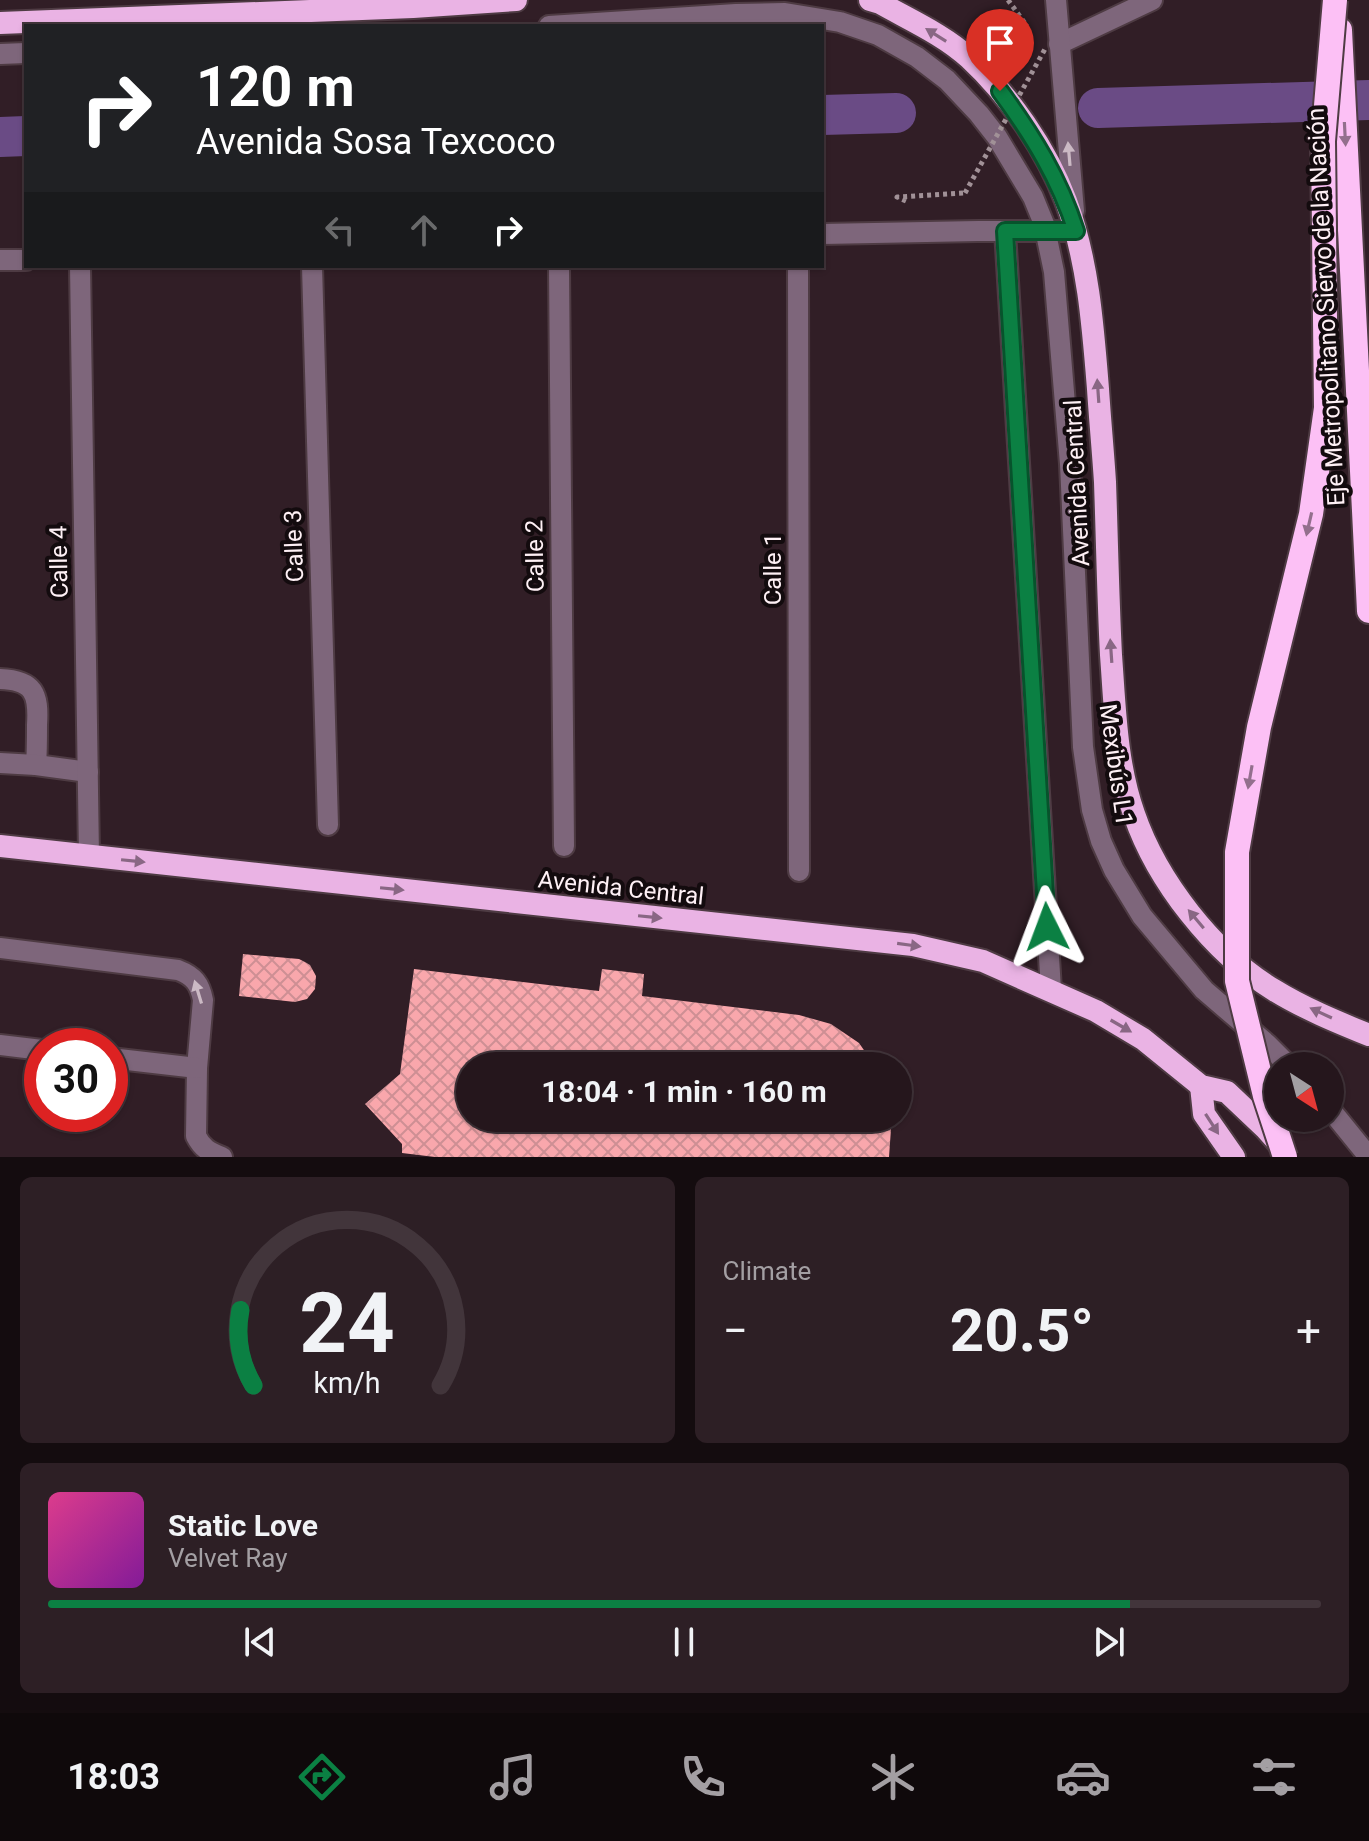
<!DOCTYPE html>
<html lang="en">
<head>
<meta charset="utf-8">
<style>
  :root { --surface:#25161c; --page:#2d1f25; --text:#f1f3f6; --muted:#a39fa3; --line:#42353b; --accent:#0b8043 }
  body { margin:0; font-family:Roboto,sans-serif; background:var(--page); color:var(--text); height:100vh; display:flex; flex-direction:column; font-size:30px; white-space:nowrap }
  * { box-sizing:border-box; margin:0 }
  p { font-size:26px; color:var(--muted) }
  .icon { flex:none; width:44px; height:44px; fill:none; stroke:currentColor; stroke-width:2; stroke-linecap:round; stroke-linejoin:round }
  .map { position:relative; height:1157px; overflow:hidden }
  .side { display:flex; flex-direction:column; gap:20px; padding:20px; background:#140c0f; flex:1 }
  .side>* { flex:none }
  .top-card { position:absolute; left:24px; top:24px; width:800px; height:244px; border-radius:0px; box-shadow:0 2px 6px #0004,0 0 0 2px var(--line); background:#202124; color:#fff; overflow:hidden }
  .needle { width:52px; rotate:144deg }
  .tools { position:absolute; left:1264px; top:1052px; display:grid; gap:16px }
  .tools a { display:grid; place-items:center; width:80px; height:80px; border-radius:50%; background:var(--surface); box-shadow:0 2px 6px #0004,0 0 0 2px var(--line); font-size:40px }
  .speed { position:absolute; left:24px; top:1028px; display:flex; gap:16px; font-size:40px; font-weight:700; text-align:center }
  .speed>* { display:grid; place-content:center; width:104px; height:104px; border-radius:50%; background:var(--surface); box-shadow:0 2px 6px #0004,0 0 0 2px var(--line); line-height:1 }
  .speed .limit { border:12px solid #d22; background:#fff; color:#111 }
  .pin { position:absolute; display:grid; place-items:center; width:68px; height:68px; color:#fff; margin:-82px -34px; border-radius:50% 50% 50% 0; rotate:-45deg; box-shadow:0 0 8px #0007 }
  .pin .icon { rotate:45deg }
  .me { position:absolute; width:88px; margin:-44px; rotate:357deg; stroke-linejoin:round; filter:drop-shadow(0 0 6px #0008) }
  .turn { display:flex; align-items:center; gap:28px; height:168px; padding:0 40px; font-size:36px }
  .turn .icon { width:104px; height:104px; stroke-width:2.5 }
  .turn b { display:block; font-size:56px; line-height:68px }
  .lanes { display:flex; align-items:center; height:76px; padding:0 40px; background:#0003; justify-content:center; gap:40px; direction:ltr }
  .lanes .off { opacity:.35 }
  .big { font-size:60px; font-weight:700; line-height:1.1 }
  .side .card { flex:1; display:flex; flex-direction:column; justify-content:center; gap:12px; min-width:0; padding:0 28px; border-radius:12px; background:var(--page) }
  .side .dial { align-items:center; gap:0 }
  .dial svg { height:208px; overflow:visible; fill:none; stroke:var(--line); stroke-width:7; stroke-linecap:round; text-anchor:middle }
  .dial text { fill:var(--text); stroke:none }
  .song { display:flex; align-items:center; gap:24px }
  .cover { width:96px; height:96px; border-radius:12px; background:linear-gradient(135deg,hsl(330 70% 55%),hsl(290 70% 35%)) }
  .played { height:8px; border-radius:4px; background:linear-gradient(90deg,var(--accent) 85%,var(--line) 85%) }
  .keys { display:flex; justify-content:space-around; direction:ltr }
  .heat { display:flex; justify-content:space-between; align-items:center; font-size:44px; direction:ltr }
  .side .tiles { flex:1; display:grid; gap:20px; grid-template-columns:1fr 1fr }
  .card:last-child { grid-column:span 2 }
  .trip { position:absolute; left:456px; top:1052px; width:456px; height:80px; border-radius:40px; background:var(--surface); box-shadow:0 2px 6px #0004,0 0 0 2px var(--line); font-weight:700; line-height:80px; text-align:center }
  .tabs { display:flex; height:128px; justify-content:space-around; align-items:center; background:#0f090b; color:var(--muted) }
  .tabs .icon { width:56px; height:56px }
  .tabs .selected { color:var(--accent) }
  .tabs b { font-size:36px; color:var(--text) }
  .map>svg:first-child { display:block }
</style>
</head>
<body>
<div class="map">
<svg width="1369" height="1157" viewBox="0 0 1369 1157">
  <defs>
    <pattern id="building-cross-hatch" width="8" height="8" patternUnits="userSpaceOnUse" patternTransform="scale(2)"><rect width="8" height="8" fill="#f9a7ac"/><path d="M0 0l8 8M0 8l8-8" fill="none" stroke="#ce8f94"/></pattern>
  </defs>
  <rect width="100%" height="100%" fill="#311e26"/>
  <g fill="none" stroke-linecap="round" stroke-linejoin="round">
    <!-- canal -->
    <g stroke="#6a4b85" stroke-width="40">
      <path d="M1098 108 1369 100"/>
      <path d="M822 115 896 113"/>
      <path d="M0 137 26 136"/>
    </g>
  </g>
  <!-- building -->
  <g fill="url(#building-cross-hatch)">
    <path d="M243 954 299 959 305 962 310 965 316 976 315 989 307 999 295 1002 239 996Z"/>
    <path d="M414 969 599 991 602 969 644 974 642 996 799 1015 831 1024 859 1043 875 1066H470V1118H889L891 1129 889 1157H435L402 1153V1144L365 1104 400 1074Z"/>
  </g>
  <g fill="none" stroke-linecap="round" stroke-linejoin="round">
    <!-- service casing -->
    <g stroke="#4e3b43" stroke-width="24">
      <g id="service">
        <path d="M549 26 736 14 785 13 840 22 878 35 917 57 947 80 979 114 997 137 1033 197 1044 224 1054 272 1070 464 1083 747 1092 810 1101 841 1114 870 1142 916 1204 990 1267 1044 1289 1066"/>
        <path d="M1059 44 1152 0"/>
        <path d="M0 54 26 53"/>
        <path d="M0 679C34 680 39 694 37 725 37 739 37 752 36 765"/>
        <path d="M0 763 36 765 88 772"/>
        <path d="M0 948 178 970C194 976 200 984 203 1000L197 1068 196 1136C202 1148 209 1152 222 1157"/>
        <path d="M0 1045 42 1050"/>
        <path d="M110 1058 197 1068"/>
        <path d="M1330 1109 1369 1157"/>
      </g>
    </g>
    <!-- minor casing -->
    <g stroke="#4e3b43" stroke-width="24">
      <g id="minor">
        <path d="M1005 231 1051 990"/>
        <path d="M822 234 978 231H1076"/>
        <path d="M0 260H26"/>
        <path d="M80 266 89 856"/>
        <path d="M312 266 328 825"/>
        <path d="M559 266 564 846"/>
        <path d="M798 266 799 871"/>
      </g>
    </g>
    <!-- tertiary casing -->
    <g stroke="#4e3b43" stroke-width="24">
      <path id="tertiary" d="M1056 0 1074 211"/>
    </g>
    <!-- trunk casing -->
    <g stroke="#4e3b43" stroke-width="26">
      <g id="trunk">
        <path d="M870 0 880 3C910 20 944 35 969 58 1009 95 1047 150 1066 201 1088 260 1093 326 1098 389 1100 420 1103 451 1105 482 1107 539 1108 597 1111 655 1115 708 1116 763 1134 814 1157 881 1213 953 1274 990 1303 1008 1337 1022 1369 1035"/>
        <path d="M0 23 413 7 516 0"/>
        <path d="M0 846 913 945 983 961 1096 1011 1143 1039 1201 1086 1227 1092 1265 1128 1282 1147"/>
        <path d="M1201 1086 1204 1114 1234 1157"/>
      </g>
    </g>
    <!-- motorway casing -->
    <g stroke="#4e3b43" stroke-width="28">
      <path id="motorway" d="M1340 30 1369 611"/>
    </g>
    <!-- path -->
    <g stroke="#a19197" stroke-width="5" stroke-dasharray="4 4" stroke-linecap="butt">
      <path d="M1008 0 1027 26"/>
      <path d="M906 201 897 197 965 193"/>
    </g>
    <!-- service -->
    <use href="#service" stroke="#7e667b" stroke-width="20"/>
    <!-- minor -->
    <use href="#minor" stroke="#7e667b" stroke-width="20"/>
    <!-- tertiary -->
    <use href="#tertiary" stroke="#7e667b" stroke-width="20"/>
    <!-- trunk -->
    <use href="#trunk" stroke="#eab3e4" stroke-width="22"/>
    <!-- motorway -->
    <use href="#motorway" stroke="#fcc0f5" stroke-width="24"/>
    <!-- motorway-bridge casing -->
    <g stroke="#4e3b43" stroke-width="28" stroke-linecap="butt">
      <path id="motorway-bridge" d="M1285 1157 1265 1096 1237 981V852L1259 727 1311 514 1326 408 1323 141 1335 0"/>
    </g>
    <!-- path-bridge -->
    <path stroke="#a19197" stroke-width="5" stroke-dasharray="4 4" stroke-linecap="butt" d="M965 193 1045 49"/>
    <!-- motorway-bridge -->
    <use href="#motorway-bridge" stroke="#fcc0f5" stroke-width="24"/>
  </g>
  <!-- one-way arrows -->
  <defs><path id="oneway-solid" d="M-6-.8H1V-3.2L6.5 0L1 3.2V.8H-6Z" transform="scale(2)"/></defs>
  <g fill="#896784">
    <use href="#oneway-solid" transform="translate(936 35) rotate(-148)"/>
    <use href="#oneway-solid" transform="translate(1098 391) rotate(-94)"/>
    <use href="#oneway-solid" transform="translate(1111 651) rotate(-94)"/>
    <use href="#oneway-solid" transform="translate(133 861) rotate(6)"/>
    <use href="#oneway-solid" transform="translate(392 889) rotate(6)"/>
    <use href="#oneway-solid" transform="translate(650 917) rotate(6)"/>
    <use href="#oneway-solid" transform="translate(1196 919) rotate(-130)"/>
    <use href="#oneway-solid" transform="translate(909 945) rotate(8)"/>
    <use href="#oneway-solid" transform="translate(1321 1013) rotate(-155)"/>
    <use href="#oneway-solid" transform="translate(1121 1026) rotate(30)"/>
    <use href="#oneway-solid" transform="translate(1212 1124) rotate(57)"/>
  </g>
  <g fill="#936f8d">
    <use href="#oneway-solid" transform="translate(1345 134) rotate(87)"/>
    <use href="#oneway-solid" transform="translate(1309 524) rotate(103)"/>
    <use href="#oneway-solid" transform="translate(1250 777) rotate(100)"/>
  </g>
  <g fill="#cbb9c4">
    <use href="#oneway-solid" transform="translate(1069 154) rotate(-95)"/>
    <use href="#oneway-solid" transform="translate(198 992) rotate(-107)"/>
  </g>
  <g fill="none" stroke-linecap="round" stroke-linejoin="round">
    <!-- route casing -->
    <g stroke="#07532c" stroke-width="20">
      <path id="route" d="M1000 91C1033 136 1059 178 1076 231H1005L1047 927"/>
    </g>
    <!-- route -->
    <use href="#route" stroke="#0b8043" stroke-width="14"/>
  </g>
  <g text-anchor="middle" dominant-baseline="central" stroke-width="8" stroke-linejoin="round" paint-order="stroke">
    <!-- street labels -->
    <g font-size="24" fill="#fef0f5" stroke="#130b0e">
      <text transform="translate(1326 307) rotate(-93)">Eje Metropolitano Siervo de la Nación</text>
      <text transform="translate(1077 483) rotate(-93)">Avenida Central</text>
      <text transform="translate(294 546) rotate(-92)">Calle 3</text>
      <text transform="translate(535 556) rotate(-91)">Calle 2</text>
      <text transform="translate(59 562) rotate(-91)">Calle 4</text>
      <text transform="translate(773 569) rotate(-90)">Calle 1</text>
      <text transform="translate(1116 765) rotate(82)">Mexibús L1</text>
      <text transform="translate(621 888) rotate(6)">Avenida Central</text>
    </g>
  </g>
</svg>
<div class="tools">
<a><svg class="needle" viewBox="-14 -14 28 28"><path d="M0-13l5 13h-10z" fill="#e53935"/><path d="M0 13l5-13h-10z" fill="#a39fa3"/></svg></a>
</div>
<div class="speed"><div class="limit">30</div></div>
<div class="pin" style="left:1000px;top:91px;background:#d93025"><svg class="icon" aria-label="arrive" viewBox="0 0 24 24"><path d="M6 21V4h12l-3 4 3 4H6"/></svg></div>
<svg class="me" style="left:1047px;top:927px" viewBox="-20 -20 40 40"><path d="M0-17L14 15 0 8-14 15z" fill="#0b8043" stroke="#fff" stroke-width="4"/></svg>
<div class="trip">18:04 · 1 min · 160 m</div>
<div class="top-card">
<div class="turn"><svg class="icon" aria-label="right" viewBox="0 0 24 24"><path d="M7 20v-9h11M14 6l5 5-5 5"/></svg><div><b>120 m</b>Avenida Sosa Texcoco</div></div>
<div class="lanes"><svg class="icon off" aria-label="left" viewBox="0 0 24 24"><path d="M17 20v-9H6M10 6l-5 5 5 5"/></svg><svg class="icon off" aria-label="ahead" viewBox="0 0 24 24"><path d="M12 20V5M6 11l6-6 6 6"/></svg><svg class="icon" aria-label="right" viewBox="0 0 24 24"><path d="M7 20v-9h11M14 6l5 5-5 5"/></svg></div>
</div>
</div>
<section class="side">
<div class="tiles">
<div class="card dial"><svg viewBox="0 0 100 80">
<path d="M14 69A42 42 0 1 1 86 69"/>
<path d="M14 69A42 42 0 0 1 9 40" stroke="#0b8043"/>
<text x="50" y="56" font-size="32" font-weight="700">24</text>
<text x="50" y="72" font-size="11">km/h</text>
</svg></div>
<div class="card"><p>Climate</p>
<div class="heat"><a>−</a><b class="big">20.5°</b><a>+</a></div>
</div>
<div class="card">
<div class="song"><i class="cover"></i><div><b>Static Love</b><p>Velvet Ray</p></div></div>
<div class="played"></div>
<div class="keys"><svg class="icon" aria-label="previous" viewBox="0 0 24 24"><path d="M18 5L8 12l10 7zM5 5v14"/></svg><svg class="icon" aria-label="pause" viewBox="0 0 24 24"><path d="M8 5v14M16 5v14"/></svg><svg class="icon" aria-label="next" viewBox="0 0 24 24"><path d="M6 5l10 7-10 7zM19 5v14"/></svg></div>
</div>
</div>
</section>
<nav class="tabs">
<b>18:03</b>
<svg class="icon selected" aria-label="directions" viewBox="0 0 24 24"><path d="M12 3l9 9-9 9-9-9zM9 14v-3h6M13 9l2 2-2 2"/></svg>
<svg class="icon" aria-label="music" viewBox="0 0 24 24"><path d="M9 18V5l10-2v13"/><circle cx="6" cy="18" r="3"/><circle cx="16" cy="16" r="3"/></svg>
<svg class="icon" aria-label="phone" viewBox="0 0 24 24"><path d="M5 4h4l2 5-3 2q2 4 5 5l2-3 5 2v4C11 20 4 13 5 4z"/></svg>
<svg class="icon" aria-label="climate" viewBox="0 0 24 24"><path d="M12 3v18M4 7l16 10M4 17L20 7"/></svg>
<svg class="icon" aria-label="car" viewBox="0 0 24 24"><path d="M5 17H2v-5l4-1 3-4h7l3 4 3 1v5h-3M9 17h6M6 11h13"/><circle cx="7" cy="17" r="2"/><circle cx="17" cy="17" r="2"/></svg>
<svg class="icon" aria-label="filters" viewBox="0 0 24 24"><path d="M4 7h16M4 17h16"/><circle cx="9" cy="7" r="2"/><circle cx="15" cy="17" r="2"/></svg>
</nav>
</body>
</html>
